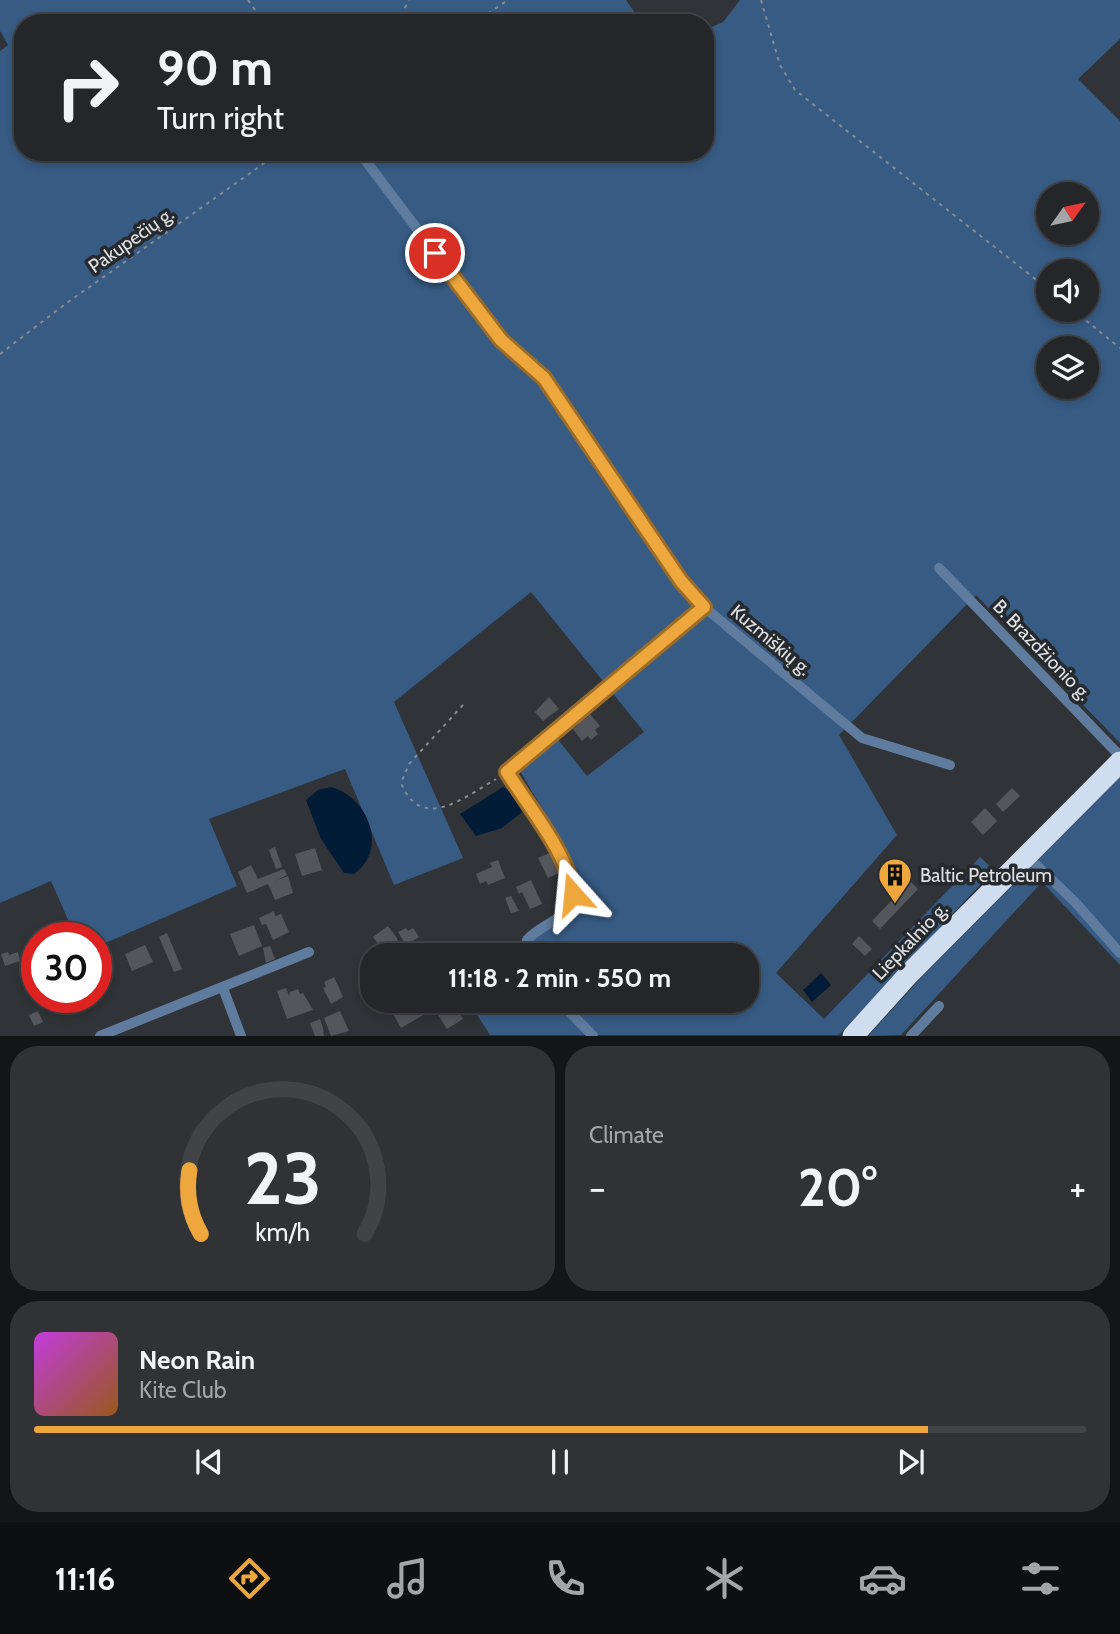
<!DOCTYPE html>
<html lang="en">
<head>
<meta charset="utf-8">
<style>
  :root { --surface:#242629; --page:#303235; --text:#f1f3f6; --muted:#a3a5a8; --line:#414346; --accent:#eea73d }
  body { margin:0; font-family:Cabin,sans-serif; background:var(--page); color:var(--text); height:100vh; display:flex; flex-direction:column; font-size:26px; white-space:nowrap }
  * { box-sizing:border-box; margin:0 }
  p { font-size:23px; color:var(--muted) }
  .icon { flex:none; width:38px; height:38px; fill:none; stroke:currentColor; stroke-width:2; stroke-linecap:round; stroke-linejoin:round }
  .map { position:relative; height:1036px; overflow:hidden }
  .panel { display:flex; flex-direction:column; gap:10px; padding:10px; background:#141517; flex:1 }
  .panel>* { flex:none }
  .top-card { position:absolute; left:14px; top:14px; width:700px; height:147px; border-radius:28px; box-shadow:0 4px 10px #0003,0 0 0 2px var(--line); background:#242629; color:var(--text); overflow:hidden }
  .needle { width:46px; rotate:57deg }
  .buttons { position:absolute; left:1036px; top:182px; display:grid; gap:14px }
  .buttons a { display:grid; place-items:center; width:63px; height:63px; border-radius:50%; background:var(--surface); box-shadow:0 4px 10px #0003,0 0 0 2px var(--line); font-size:35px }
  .speed { position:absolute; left:21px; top:922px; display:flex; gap:14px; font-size:35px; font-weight:700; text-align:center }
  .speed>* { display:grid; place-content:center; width:91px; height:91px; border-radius:50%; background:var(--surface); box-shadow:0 4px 10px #0003,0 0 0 2px var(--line); line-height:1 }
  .speed .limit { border:10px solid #d22; background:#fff; color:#111 }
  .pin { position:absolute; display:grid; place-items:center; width:60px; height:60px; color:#fff; margin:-30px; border:4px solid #fff; border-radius:50%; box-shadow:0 2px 7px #0007 }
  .me { position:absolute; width:77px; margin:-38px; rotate:342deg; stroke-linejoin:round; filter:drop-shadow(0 0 5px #0008) }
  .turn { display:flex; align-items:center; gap:24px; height:147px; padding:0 28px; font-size:32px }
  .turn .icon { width:91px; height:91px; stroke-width:2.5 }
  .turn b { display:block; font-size:49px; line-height:60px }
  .big { font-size:52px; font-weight:700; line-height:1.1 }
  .panel .tile { flex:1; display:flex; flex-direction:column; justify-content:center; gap:10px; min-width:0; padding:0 24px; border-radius:28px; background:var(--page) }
  .panel .dial { align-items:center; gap:0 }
  .dial svg { height:182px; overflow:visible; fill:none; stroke:var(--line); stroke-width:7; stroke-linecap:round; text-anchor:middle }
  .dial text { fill:var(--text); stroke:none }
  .song { display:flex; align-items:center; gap:21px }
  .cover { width:84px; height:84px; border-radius:10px; background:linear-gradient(135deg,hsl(290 70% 55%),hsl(30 70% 35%)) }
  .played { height:7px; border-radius:4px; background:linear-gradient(90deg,var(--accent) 85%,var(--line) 85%) }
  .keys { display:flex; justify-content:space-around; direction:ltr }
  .heat { display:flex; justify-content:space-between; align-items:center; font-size:38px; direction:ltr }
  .panel .tiles { flex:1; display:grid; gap:10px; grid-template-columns:1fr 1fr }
  .tile:last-child { grid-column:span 2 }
  .trip { position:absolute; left:360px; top:943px; width:399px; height:70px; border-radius:28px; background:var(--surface); box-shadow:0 4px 10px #0003,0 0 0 2px var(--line); font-weight:700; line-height:70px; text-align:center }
  .dock { display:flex; height:112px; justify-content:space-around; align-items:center; background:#0e0f10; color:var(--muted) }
  .dock .icon { width:49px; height:49px }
  .dock .on { color:var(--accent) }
  .dock b { font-size:32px; color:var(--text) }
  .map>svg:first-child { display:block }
</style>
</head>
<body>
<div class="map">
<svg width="1120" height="1036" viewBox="0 0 1120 1036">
  <rect width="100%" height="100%" fill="#303337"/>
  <!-- green -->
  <g fill="#375b83" fill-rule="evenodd">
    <path d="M0 0H626L642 23H23V152H705V30L723 22 740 0H1120V39L1078 79 1120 121V743L976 595 839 735 897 835 776 973 824 1019 980 857 994 870 839 1035H490L468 1001H747V956L492 955 570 918C596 883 537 803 519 769L556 737 587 776 644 732 531 592 394 702 463 858 394 885 345 769 209 819 237 886 96 947V938H76L51 881 0 903V51L8 45 0 31ZM1048 194H1087V233H1048ZM1048 271H1087V310H1048ZM1048 348H1087V387H1048Z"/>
    <path d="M1120 776V965L1042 882 901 1035 868 1036 920 979Z"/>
  </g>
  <!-- water -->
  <g fill="#021c38">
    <path d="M331 787C368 797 389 849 354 874L344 873 321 839 306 800 318 790Z"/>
    <path d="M503 787 511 792 522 812 502 828 476 836 460 814Z"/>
    <path d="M821 973 831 985 812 1002 803 990Z"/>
  </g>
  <!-- building -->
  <g fill="#53575c">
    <path d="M549 697 559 709 543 721 535 712Z"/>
    <path d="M590 714 600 726 595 730 598 734 591 740 588 736 582 741 573 729 578 725 573 719 582 715 585 719Z"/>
    <path d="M1012 788 1020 796 1003 812 996 804Z"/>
    <path d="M985 808 997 821 983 835 971 822Z"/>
    <path d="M275 847 282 867 276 869 269 850Z"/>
    <path d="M315 848 322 870 302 876 295 854Z"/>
    <path d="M552 852 562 872 548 878 538 858Z"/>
    <path d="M498 860 505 878 488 885 486 881 480 884 476 874 492 867 490 863Z"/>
    <path d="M251 865 258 879 284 869 287 875 275 881 288 876 293 893 275 900 268 884 247 893 238 872Z"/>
    <path d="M531 880 542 904 530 909 522 892 519 894 516 887Z"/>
    <path d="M910 881 918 889 880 929 872 921Z"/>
    <path d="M511 896 519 911 511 913 505 898Z"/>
    <path d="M274 911 275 916 281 914 289 932 273 940 266 924 262 925 259 918Z"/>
    <path d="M254 925 262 946 239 956 230 934Z"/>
    <path d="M388 926 397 938 398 943 393 947 397 946 402 956 375 954 382 949 373 937Z"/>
    <path d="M406 928 408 931 413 928 419 937 406 945 398 932Z"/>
    <path d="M167 933 182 969 174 972 159 937Z"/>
    <path d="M859 936 872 949 865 956 852 944Z"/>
    <path d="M145 945 153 962 132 971 125 954Z"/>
    <path d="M270 946 275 959 266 963 263 948Z"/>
    <path d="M8 952 9 955 18 952 20 961 5 966 1 954Z"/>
    <path d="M334 977 343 997 331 1004 323 988 326 987 324 982Z"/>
    <path d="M286 988 289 996 290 992 298 989 300 994 303 993 313 1010 287 1019 277 991Z"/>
    <path d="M44 998H73L49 1008Z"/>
    <path d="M401 1001H415L423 1015 401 1028 391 1010 402 1004Z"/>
    <path d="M446 1001 453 1003 463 1019 447 1029 437 1013 442 1010 440 1005Z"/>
    <path d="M38 1011 43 1022 34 1026 29 1015Z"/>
    <path d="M340 1011 349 1031 331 1036 324 1018Z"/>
    <path d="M320 1019 323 1028 324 1036H315L310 1023Z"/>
  </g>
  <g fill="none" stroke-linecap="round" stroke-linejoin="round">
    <!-- path -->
    <g stroke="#898b8f" stroke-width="2" stroke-dasharray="3.5 5" stroke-linecap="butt">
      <path d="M248 0 264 23"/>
      <path d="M761 0 780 65 795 90 1048 289"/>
      <path d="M397 23 409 0"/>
      <path d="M474 23 508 0"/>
      <path d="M1073 310 1120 348"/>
      <path d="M0 354 64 305 280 152"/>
      <path d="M463 705 409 764 401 783C421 833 465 797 496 779"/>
    </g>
    <!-- street -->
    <g stroke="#5f7c9e" stroke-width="10">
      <path d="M359 152 501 340 544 378 681 581 704 607 862 738 950 765"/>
      <path d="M939 568 1120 756"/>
      <path d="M1027 856 1075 902 1120 953"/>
      <path d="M532 956 527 940C539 926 559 922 569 906 586 879 523 798 507 773L704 607"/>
      <path d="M223 988 241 1036"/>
      <path d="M559 1001 593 1036"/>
      <path d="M100 1036 309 952"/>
      <path d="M911 1036 939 1006"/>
    </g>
    <!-- highway -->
    <path stroke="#cfddee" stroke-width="21" d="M853 1036 909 974 1120 762"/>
  </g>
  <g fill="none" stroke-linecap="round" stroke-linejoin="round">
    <!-- route casing -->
    <g stroke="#9b6d28" stroke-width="18">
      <path id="route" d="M435 253 501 340 544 378 681 581 704 607 507 772C528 806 569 855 573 894"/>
    </g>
    <!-- route -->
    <use href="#route" stroke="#eea73d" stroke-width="12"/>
  </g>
  <!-- icons -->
  <defs>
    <g id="building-pin" transform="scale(1.75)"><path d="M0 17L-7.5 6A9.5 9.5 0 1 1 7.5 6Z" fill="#eea73d" stroke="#26292d"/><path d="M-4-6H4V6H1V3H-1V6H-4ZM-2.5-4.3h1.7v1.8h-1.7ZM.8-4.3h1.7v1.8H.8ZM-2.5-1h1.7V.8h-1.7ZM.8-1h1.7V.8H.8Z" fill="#111"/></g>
  </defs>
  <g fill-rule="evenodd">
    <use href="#building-pin" x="895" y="875"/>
  </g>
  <g text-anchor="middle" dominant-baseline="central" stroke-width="7" stroke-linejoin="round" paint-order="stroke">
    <!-- street labels -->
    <g font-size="19" fill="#e0e2e5" stroke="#26292d">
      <text transform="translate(131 240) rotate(-35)">Pakupečių g.</text>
      <text transform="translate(771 640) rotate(40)">Kuzmiškių g.</text>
      <text transform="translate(1042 650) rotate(46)">B. Brazdžionio g.</text>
      <text transform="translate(910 941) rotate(-46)">Liepkalnio g.</text>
    </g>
    <!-- poi labels -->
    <g font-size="19" fill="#e0e2e5" stroke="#26292d" text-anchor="start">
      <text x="920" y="875">Baltic Petroleum</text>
    </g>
  </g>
</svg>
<div class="buttons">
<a><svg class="needle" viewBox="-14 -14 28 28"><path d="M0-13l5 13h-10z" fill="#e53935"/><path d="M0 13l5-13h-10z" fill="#a3a5a8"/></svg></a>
<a><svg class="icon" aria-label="sound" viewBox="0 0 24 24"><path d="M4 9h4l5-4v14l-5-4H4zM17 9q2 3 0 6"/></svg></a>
<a><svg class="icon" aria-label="layers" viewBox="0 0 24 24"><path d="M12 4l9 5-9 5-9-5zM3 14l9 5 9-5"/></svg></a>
</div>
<div class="speed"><div class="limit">30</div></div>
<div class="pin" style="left:435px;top:253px;background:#d93025"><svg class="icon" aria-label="arrive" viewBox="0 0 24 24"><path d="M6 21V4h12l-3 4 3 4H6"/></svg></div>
<svg class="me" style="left:573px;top:894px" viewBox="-20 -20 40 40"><path d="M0-17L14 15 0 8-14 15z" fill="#eea73d" stroke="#fff" stroke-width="4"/></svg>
<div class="trip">11:18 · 2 min · 550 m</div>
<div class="top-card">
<div class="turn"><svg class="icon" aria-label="right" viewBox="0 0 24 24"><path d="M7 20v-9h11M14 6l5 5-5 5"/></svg><div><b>90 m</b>Turn right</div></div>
</div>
</div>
<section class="panel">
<div class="tiles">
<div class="tile dial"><svg viewBox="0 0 100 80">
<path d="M14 69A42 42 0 1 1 86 69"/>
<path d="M14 69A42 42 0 0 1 9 41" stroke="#eea73d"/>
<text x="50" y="56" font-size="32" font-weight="700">23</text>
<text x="50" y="72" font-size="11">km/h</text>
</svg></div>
<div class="tile"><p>Climate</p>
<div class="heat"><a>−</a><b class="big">20°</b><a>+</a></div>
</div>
<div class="tile">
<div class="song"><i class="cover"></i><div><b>Neon Rain</b><p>Kite Club</p></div></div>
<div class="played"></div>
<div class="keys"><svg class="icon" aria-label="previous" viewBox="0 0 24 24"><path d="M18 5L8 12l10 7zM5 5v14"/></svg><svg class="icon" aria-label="pause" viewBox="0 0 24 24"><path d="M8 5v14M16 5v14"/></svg><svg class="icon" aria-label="next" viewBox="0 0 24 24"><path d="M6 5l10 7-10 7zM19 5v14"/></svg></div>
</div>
</div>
</section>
<nav class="dock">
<b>11:16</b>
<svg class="icon on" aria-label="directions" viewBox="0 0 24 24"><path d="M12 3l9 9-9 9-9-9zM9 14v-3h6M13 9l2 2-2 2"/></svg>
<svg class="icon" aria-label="music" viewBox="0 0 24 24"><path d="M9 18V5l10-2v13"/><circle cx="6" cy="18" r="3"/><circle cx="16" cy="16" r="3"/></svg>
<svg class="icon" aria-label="phone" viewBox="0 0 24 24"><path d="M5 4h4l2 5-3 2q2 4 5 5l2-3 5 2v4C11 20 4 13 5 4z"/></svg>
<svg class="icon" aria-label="climate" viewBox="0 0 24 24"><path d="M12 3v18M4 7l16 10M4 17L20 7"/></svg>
<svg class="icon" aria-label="car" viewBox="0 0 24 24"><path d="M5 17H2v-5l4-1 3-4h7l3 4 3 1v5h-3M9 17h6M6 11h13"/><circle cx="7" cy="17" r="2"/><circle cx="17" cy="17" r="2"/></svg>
<svg class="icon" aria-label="filters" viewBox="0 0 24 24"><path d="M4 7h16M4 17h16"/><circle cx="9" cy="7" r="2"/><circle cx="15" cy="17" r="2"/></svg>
</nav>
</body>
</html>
